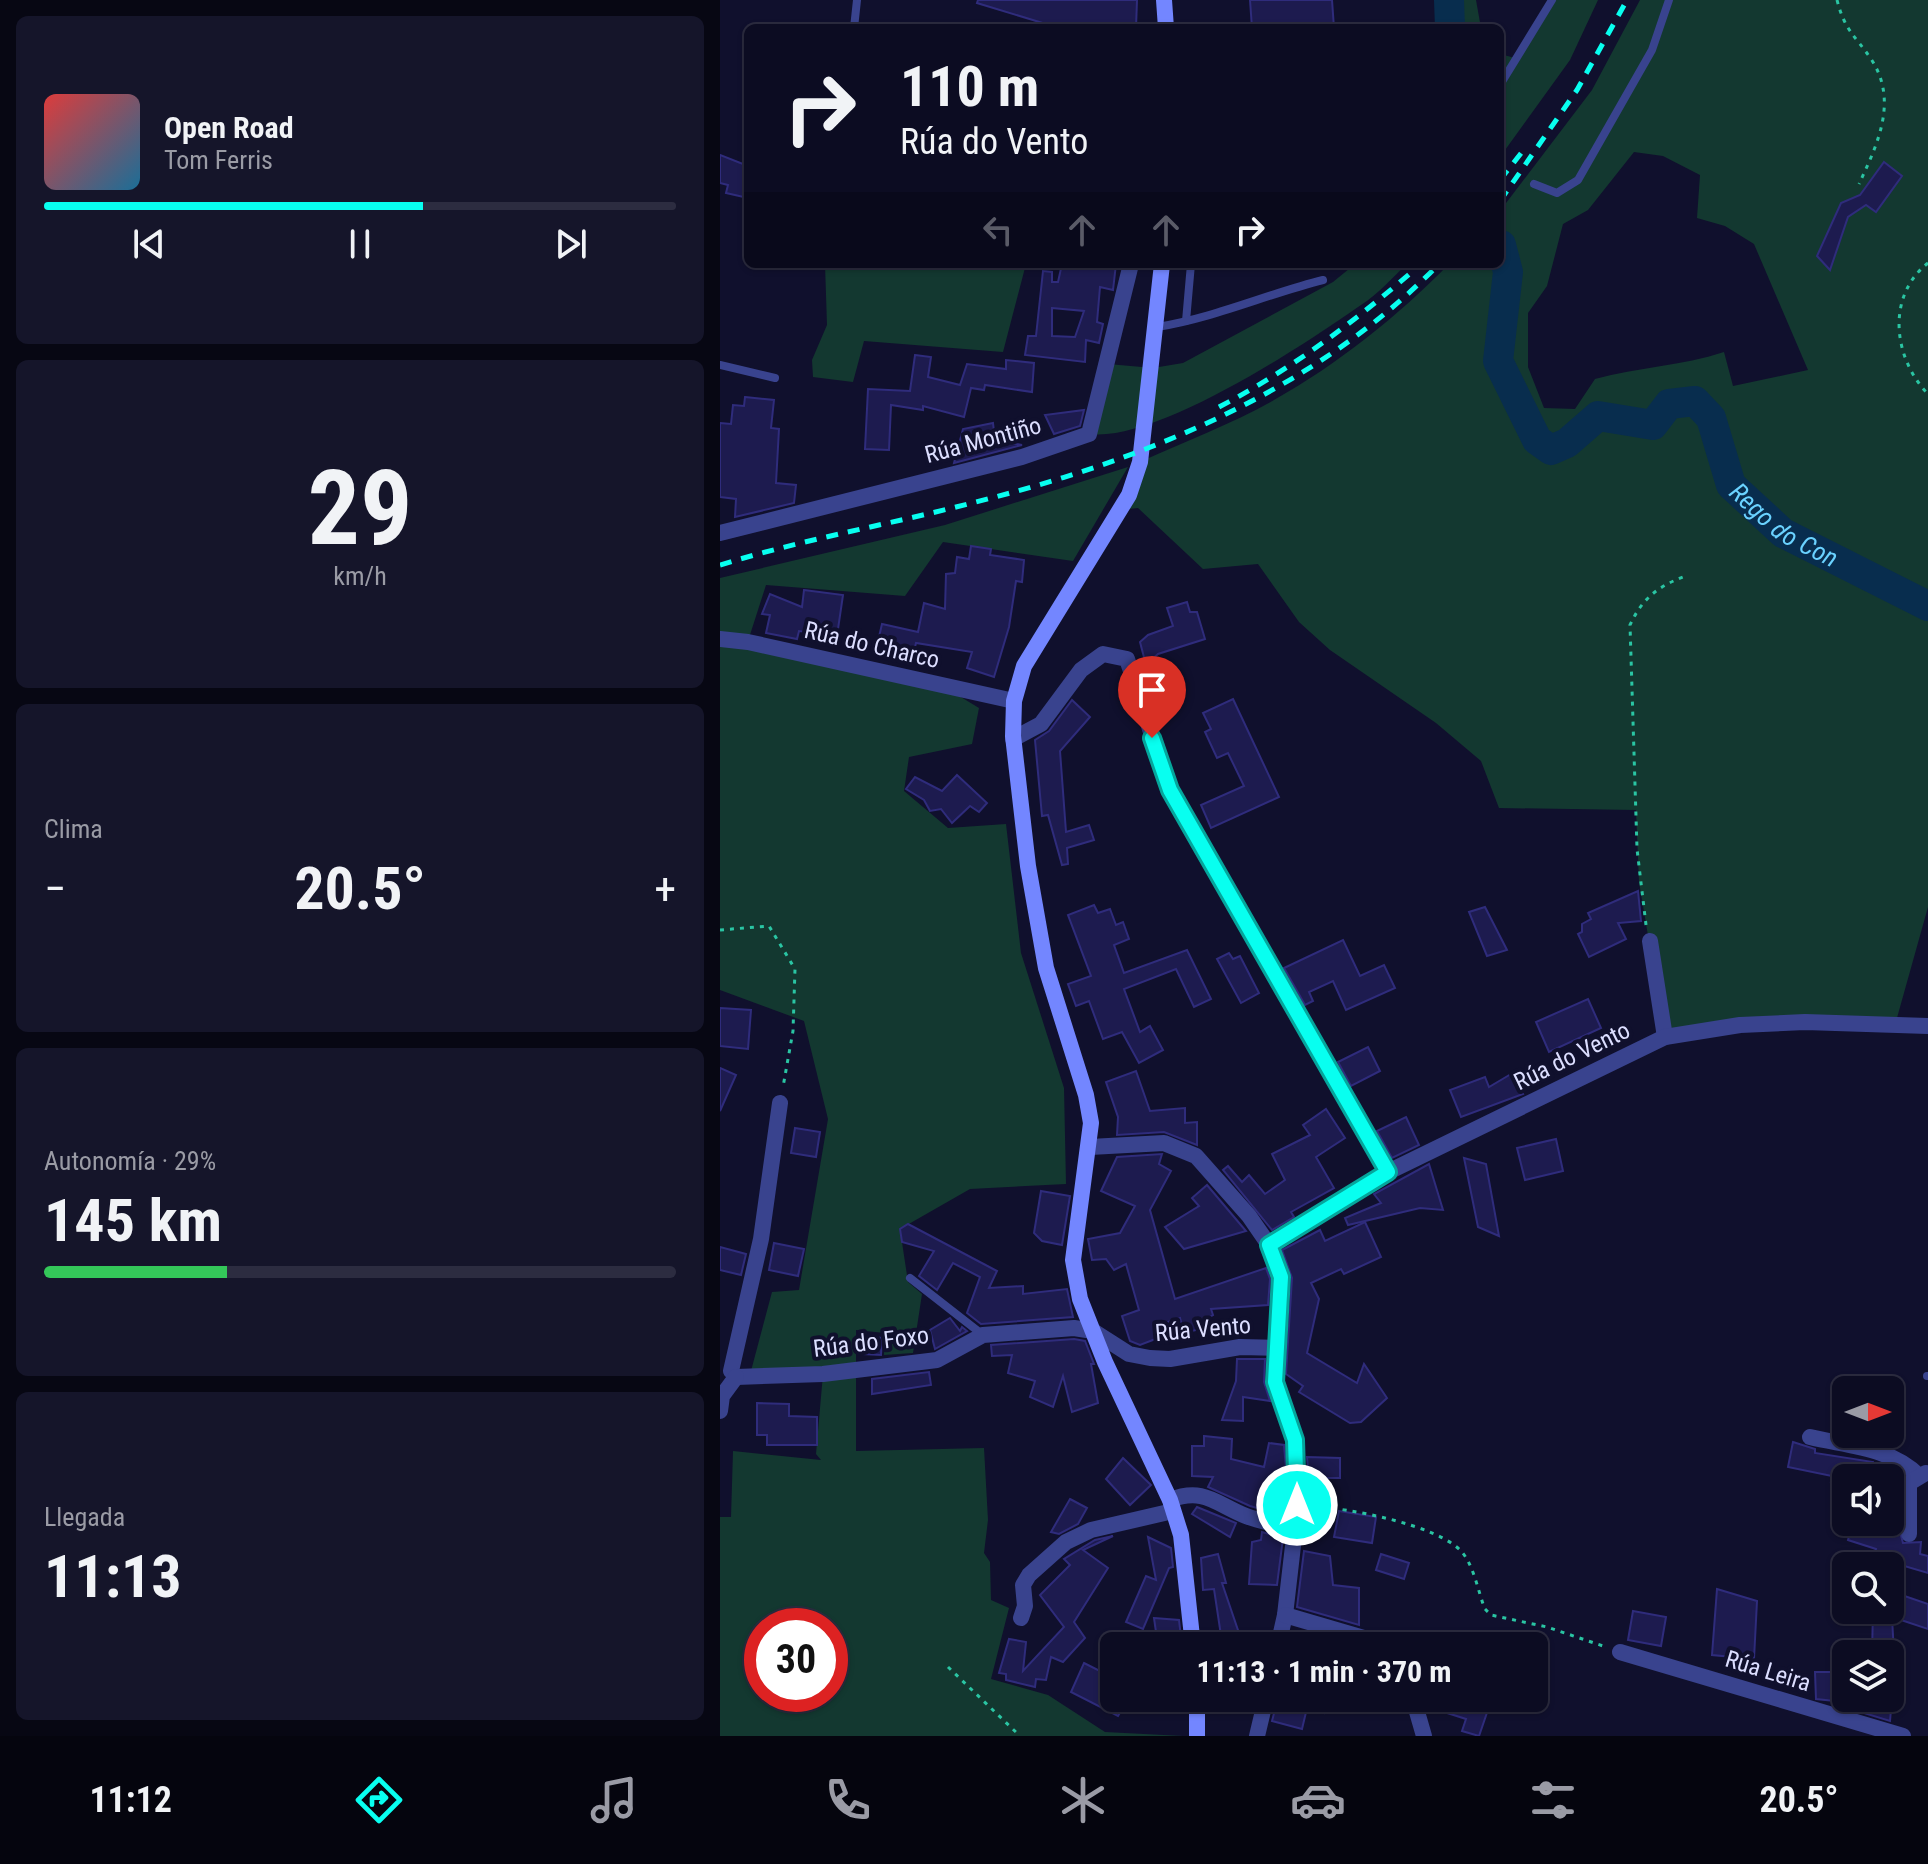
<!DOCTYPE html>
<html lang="es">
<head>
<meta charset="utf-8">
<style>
  :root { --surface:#0c0c22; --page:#15152a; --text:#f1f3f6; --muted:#9a9ba5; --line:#2c2c40; --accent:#08fff0 }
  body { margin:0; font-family:"Roboto Condensed",sans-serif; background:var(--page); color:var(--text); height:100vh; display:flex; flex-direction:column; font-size:30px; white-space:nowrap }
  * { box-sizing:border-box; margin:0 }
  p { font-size:26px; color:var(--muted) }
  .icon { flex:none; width:44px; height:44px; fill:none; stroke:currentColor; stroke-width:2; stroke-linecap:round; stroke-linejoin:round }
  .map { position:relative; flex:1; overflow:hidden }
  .drawer { display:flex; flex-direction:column; gap:16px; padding:16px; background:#070713; width:720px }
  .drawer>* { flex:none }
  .top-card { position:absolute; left:24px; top:24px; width:760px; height:244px; border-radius:12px; box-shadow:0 2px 6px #0004,0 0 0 2px var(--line); background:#0c0c22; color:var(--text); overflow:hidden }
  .needle { width:52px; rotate:90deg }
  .fabs { position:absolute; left:1112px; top:1376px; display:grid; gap:16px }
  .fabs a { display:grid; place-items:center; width:72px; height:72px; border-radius:12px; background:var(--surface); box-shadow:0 2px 6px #0004,0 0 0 2px var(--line); font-size:40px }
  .speed { position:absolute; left:24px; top:1608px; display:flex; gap:16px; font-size:40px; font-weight:700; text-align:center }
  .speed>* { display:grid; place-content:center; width:104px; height:104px; border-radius:50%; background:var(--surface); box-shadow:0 2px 6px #0004,0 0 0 2px var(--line); line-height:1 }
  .speed .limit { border:12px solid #d22; background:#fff; color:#111 }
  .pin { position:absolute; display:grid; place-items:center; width:68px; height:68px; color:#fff; margin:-82px -34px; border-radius:50% 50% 50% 0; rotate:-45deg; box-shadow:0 0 8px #0007 }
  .pin .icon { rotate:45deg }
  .me { position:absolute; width:88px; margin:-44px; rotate:0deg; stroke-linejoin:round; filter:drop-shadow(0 0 6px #0008) }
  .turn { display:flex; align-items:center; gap:28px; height:168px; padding:0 24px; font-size:36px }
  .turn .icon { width:104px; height:104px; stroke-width:2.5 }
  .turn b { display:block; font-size:56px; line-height:68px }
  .lanes { display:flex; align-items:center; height:76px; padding:0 24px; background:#0003; justify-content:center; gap:40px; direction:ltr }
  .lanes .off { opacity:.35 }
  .big { font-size:60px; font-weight:700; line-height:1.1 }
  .drawer .tile { flex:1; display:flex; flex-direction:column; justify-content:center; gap:12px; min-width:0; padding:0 28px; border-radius:12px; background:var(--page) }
  .drawer .dial { align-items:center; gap:0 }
  .dial b { font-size:104px; line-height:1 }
  .song { display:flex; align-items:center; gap:24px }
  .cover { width:96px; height:96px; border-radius:12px; background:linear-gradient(135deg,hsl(0 70% 55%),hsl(200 70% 35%)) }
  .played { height:8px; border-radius:4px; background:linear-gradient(90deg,var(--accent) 60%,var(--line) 60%) }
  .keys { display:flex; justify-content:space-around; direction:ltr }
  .heat { display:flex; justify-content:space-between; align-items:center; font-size:44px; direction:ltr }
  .charge { height:12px; border-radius:6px; background:linear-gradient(90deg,#34c759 29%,var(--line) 0) }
  .trip { position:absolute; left:380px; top:1632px; width:448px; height:80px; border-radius:12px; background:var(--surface); box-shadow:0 2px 6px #0004,0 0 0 2px var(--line); font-weight:700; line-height:80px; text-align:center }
  .menu { display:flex; height:128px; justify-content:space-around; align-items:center; background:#05050e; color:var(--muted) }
  .menu .icon { width:56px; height:56px }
  .menu .on { color:var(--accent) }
  .menu b { font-size:36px; color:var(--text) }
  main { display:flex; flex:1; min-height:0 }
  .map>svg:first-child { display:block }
</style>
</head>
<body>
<main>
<section class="drawer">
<div class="tile">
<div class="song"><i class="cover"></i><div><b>Open Road</b><p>Tom Ferris</p></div></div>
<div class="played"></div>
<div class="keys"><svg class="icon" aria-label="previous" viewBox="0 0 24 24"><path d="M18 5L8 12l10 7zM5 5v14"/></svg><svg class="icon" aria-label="pause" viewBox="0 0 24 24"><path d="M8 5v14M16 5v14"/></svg><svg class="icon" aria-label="next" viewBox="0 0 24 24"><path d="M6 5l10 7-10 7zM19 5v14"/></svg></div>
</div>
<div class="tile dial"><b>29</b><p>km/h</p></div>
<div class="tile"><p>Clima</p>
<div class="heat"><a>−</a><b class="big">20.5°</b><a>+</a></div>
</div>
<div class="tile"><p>Autonomía · 29%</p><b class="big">145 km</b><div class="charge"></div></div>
<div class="tile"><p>Llegada</p><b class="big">11:13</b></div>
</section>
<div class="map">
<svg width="1208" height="1736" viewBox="0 0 1208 1736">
  <rect width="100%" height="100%" fill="#10102d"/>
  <!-- green -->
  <g fill="#133830" fill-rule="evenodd">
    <path d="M716 0H756L761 28H716Z"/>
    <path d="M832 0H878L850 60 780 157V54L795 58Z"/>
    <path d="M920 0H1208V907L1175 1025H1020L945 1037 919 882 916 810 779 808 761 761 716 723 610 650 579 622 538 564 483 569 418 508 399 510 420 462C465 441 512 424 554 400 618 364 678 316 729 264H780V211L872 90ZM914 152 943 156 980 175 977 218 1005 226 1034 244 1088 370 1013 386 1004 352C962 366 918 367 875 379L855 409 824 408 808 367V313L827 286 843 224 868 210ZM1165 163 1182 176 1156 212 1144 192ZM1121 203 1132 204 1110 270 1097 256Z"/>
    <path d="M105 264H306L283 352 144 341 133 382 93 377 92 360 107 325Z"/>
    <path d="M635 264H687C672 278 658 294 641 305 584 345 436 443 369 434L388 364 433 368 463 363 613 282Z"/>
    <path d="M408 467 353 561 223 542 185 596 46 585 28 641 221 685 259 708 252 744 189 757 184 791 228 828 286 824 301 953 344 1088 346 1184 250 1189 180 1229 188 1282 202 1294 193 1353 164 1355 165 1333 136 1330V1451L264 1448 268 1520 264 1553 270 1562 271 1600 289 1608 271 1679 328 1695 385 1732 463 1736H0V1517H11L13 1451 101 1460 96 1454 103 1374 31 1371 52 1292 79 1290 108 1119 84 1021 0 990V578L225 525ZM42 1626H110V1694H42Z"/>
  </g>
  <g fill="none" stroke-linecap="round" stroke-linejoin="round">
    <!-- river -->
    <g stroke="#082d4e" stroke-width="30">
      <path d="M729 0 730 28"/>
      <path id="s1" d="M781 245 788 272 778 361 817 440 831 450 847 443 878 416 933 425 949 404 975 401 991 418 1011 485 1063 533 1208 606"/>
    </g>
  </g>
  <!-- building -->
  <g fill="#1d1b4f" stroke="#2f2c7c" stroke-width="2" fill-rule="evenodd">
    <path d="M258 0H417L416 28H339L257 3Z"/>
    <path d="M530 0H612L614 28H532Z"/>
    <path d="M0 155 28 166V198L6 193 8 185 0 183Z"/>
    <path d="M1164 162 1182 176 1156 212 1146 205 1128 217 1110 270 1097 256 1121 203 1140 195Z"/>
    <path d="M342 264H396L393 290 380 287 377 322 383 324 379 343 366 340 365 362 305 355 308 336H316L323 271 332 272V282H338ZM332 308 364 311 355 337 332 336Z"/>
    <path d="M195 355 211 357 208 377 240 385 247 364 286 369V360L314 363 312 392 265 385 264 390 251 388 244 417 203 406V410L171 405 169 450 145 449 148 389 190 391Z"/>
    <path d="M25 397 54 400 51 428 59 429 56 483 76 485 74 503 15 517 16 499 0 497V423L11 424 13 405 24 406Z"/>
    <path d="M364 410 360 426 334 434 325 415Z"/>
    <path d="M273 423 275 440 302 445 234 463 243 429Z"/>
    <path d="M251 546 271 549 270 555 304 560 302 582 296 581 289 627 274 677 247 668 252 652 196 643 191 663 155 654 162 624 198 632 204 603 225 609 226 574 235 573 237 557 249 559Z"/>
    <path d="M84 590 123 595 117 636 79 631 77 639 46 633 50 615 42 614 50 594 82 607Z"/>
    <path d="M467 602 470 612H477L485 639 438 654 426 665 420 642 428 635 453 626 447 608Z"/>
    <path d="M513 699 559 797 491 828 481 805 524 786 508 753 497 758 485 732 491 729 483 713Z"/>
    <path d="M352 700 370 717 340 751 346 832 369 825 374 840 347 848 348 864 342 865 328 815 322 816 315 740 329 731Z"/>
    <path d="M237 775 267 803 259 812 250 806 232 823 221 809 210 811 204 800 186 789 195 777 222 791Z"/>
    <path d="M918 891 921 921 898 923 906 939 869 957 858 934 862 932V924L871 919 868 913Z"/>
    <path d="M374 905 378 913 390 909 396 925 403 922 409 939 394 945 404 973 467 950 491 999 474 1007 456 969 404 989 420 1032 430 1026 443 1050 419 1063 402 1032 383 1039 369 1001 356 1006 348 984 371 976 348 915Z"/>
    <path d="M765 907 787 950 767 956 749 912Z"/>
    <path d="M623 940 640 976 664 965 675 988 626 1010 613 981 589 992 593 1001 585 1005 564 968Z"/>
    <path d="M509 953 513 959 520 956 539 993 521 1003 497 959Z"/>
    <path d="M868 999 881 1028 829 1052 816 1022Z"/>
    <path d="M0 1008 31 1010 28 1049 0 1046Z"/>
    <path d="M648 1047 660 1071 631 1086 618 1062Z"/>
    <path d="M0 1068 16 1075 0 1111Z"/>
    <path d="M416 1071 430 1111 465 1108V1123L477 1122V1145L444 1132 397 1135 398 1117 386 1082Z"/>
    <path d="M791 1074 803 1094 741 1117 730 1090 765 1077 769 1087Z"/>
    <path d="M606 1109 625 1138 596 1157 614 1188 571 1212 574 1217 552 1230 503 1170 508 1166 522 1182 529 1175 545 1194 565 1180 552 1154 590 1135 583 1125Z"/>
    <path d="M686 1117 699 1145 672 1158 657 1131Z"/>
    <path d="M75 1128 100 1132 96 1157 71 1153Z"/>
    <path d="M836 1139 843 1171 805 1180 797 1148Z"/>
    <path d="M442 1154 439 1164 451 1171 430 1210 455 1299 546 1268 550 1279 548 1305 491 1309 493 1315 481 1322 480 1329 464 1333 460 1318 436 1326 438 1338 420 1345 410 1341 402 1316 419 1310 406 1264 394 1270 386 1259 372 1260 368 1239 400 1233 415 1206 381 1191 397 1157Z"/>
    <path d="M744 1158 766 1164 779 1236 758 1227Z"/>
    <path d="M709 1164 723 1210 700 1208 628 1225 625 1218 661 1203 654 1194Z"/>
    <path d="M487 1185 526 1231 464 1249 445 1227 479 1206 472 1198Z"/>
    <path d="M321 1191 350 1196 342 1245 322 1241 314 1233Z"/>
    <path d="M645 1222 661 1257 624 1274 621 1269 591 1283 599 1299 587 1353 637 1383 644 1364 667 1398 641 1422 630 1423 579 1392 583 1386 566 1374 572 1278 562 1250 600 1230 605 1241Z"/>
    <path d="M188 1224 277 1271 269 1288 303 1286V1294L347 1289 353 1317 261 1324 247 1313 260 1277 233 1263 217 1290 199 1276 214 1251 182 1242 180 1229Z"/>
    <path d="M54 1243 84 1249 78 1276 49 1270Z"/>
    <path d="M0 1247 26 1254 21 1275 0 1270Z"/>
    <path d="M230 1318 240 1331 242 1327 247 1331 215 1349 210 1330Z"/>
    <path d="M144 1336 162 1338 161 1355 143 1354Z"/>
    <path d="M354 1339 365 1341 374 1364H371L378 1403 352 1412 343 1376 333 1407 310 1397 315 1381 288 1373 292 1355 272 1356 271 1345Z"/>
    <path d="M517 1359H545L544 1382 550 1401 523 1397V1421L502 1420 516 1381Z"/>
    <path d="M209 1372 211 1385 152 1394V1379Z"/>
    <path d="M37 1403 69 1404V1416L97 1417V1445H47V1435H37Z"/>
    <path d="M484 1436 512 1439 511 1459 544 1467 549 1443 564 1445 568 1494 565 1516 530 1506 488 1487 493 1477 472 1476V1446H484Z"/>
    <path d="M1073 1442 1095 1449V1453L1153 1462 1152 1478 1111 1482 1112 1476 1068 1467Z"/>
    <path d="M587 1457 620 1458V1478H589Z"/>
    <path d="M403 1458 431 1485 410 1505 386 1479Z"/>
    <path d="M350 1499 367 1508 358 1524 339 1534 331 1532Z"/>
    <path d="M477 1507 516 1523 510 1537 472 1514Z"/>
    <path d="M619 1511 656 1517 652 1543 614 1537Z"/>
    <path d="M1133 1522 1178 1525 1183 1543 1201 1542 1200 1554 1208 1556V1573L1154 1557 1156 1549 1128 1540Z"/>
    <path d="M542 1532 563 1538 557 1585 529 1584 532 1542 541 1540Z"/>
    <path d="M393 1536 363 1550 388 1568 354 1622 365 1638 343 1662 331 1657 326 1680 316 1679 315 1687 286 1680V1674L279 1673 289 1639 306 1642 303 1671 344 1627 320 1595 350 1565 344 1559 375 1540Z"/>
    <path d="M428 1537 451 1548 453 1567 449 1568 423 1629 406 1622 426 1576 436 1580Z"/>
    <path d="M584 1551 610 1556 613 1585 639 1588V1625L577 1607Z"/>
    <path d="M498 1554 506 1583H502L521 1639 502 1642 494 1589 483 1590 481 1558Z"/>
    <path d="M661 1554 689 1563 684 1579 656 1570Z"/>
    <path d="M997 1589 1037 1601 1034 1659 992 1655Z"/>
    <path d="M1170 1591 1208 1604V1629L1172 1617 1174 1654H1152L1153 1610H1170Z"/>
    <path d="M913 1611 946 1617 941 1646 908 1640Z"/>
    <path d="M434 1618 459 1620 462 1646H438Z"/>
    <path d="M364 1663 394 1678V1698H409L398 1716 351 1692Z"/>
    <path d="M1095 1672H1125L1124 1702 1096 1699Z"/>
    <path d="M558 1698H608L604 1713 587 1708 582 1729 552 1721Z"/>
    <path d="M725 1698H772L759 1736 742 1731 746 1719 721 1711Z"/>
    <path d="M1143 1698H1172L1170 1721 1144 1713Z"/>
  </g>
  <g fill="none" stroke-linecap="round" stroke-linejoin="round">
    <!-- path -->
    <g stroke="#2ac5a3" stroke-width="3" stroke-dasharray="4 6" stroke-linecap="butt">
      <path d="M1117 0C1125 31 1134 34 1151 59 1179 101 1157 145 1139 184"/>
      <path d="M1208 263C1166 296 1173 358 1208 394"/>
      <path d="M926 925 917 849 910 625C922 599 937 587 963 577"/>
      <path d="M0 930 49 926 75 969 73 1031 63 1087"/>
      <path d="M593 1506C630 1509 715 1524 741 1551 754 1565 758 1592 765 1609L771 1615 827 1627 886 1647"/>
      <path d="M228 1667 300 1736"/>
    </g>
    <!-- lane -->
    <g stroke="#39438e" stroke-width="8">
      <path d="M134 28 137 0"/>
      <path d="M780 85 832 0"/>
      <path d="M814 184 837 193 858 180 932 50 949 0"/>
      <path d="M466 321 471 264"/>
      <path d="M437 327C494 318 547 294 603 280"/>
      <path d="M0 365 55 378"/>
      <path d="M190 1278 263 1335"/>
      <path d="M1207 1376H1208"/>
    </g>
    <!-- street -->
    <g stroke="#39438e" stroke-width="16">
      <path d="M0 533 302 457 369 434 411 264"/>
      <path d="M0 639 28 642 294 701"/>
      <path d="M293 739 321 724 361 670 383 654 407 659 450 790 668 1172"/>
      <path d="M930 941 945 1037"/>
      <path d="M370 1147 444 1143 476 1156 529 1216 549 1245 561 1277 555 1382 575 1440 579 1494 565 1615 558 1646"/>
      <path d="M549 1245 668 1172 945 1037 1020 1025 1085 1022 1208 1026"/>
      <path d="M11 1371 41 1239 60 1103"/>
      <path d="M16 1377 103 1374 217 1360 263 1335 354 1328 373 1331 409 1354 430 1358 450 1359 520 1347 557 1348"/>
      <path d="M0 1411 2 1396 16 1377"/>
      <path d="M1090 1437C1127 1446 1170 1447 1199 1476"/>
      <path d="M450 1500C484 1487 496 1504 526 1516 541 1522 558 1524 574 1530"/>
      <path d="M1189 1534V1483L1206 1473"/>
      <path d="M565 1615 671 1646"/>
      <path d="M301 1618 305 1606 303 1585 309 1575 346 1542 371 1530 453 1511"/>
      <path d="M900 1652 1183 1736"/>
      <path d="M693 1698 704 1736"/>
      <path d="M537 1736 546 1698"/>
    </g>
    <!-- secondary -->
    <g stroke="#7386ff" stroke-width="16">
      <path d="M444 0 446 28"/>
      <path d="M442 264 420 462 409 495 304 666 294 701 293 736 308 866 326 968 366 1095 371 1123 353 1260 360 1299 385 1362 450 1500 461 1535 473 1646"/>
      <path d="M477 1736V1698"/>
    </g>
    <!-- rail -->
    <g stroke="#08fff0" stroke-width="5" stroke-dasharray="12 10" stroke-linecap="butt">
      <path d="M780 180 806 147"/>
      <path d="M780 201 857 90 907 0"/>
      <path d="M499 407C574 368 638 319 701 264"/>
      <path d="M0 565C81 540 166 525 248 504 421 461 592 394 719 264"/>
    </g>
  </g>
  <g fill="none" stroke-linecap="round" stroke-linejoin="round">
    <!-- route casing -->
    <g stroke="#05a69c" stroke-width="20">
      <path id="route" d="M432 738 450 790 668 1172 549 1245 561 1277 555 1382 575 1440 577 1505"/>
    </g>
    <!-- route -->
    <use href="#route" stroke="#08fff0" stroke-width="14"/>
  </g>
  <g text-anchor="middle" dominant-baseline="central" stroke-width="8" stroke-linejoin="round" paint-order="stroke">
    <!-- street labels -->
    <g font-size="24" fill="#dcdeff" stroke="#10102d">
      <text transform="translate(263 440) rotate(-15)">Rúa Montiño</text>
      <text transform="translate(152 645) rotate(13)">Rúa do Charco</text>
      <text transform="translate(852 1056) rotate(-26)">Rúa do Vento</text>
      <text transform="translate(483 1329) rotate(-5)">Rúa Vento</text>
      <text transform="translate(151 1342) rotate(-7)">Rúa do Foxo</text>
      <text transform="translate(1048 1671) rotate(17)">Rúa Leira</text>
    </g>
    <!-- water labels -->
    <g font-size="26" font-style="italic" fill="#6ad2ff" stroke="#10102d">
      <text stroke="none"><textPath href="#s1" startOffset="550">Rego do Con</textPath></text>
    </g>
  </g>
</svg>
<div class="fabs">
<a><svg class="needle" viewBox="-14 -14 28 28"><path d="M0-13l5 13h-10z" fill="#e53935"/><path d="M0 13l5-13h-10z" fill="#9a9ba5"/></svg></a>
<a><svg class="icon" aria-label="sound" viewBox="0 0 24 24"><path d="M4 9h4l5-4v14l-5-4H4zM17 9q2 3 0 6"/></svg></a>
<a><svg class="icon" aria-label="search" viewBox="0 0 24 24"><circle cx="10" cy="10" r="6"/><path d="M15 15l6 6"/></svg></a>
<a><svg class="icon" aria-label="layers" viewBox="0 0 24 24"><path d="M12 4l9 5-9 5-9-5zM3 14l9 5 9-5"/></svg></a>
</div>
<div class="speed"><div class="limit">30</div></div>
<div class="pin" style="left:432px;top:738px;background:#d93025"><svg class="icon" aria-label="arrive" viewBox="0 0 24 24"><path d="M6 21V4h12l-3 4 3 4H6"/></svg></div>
<svg class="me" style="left:577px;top:1505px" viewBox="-20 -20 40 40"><circle r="17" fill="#08fff0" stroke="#fff" stroke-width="3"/><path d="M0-11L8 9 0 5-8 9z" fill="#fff"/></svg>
<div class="trip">11:13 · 1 min · 370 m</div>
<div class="top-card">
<div class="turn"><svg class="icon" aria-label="right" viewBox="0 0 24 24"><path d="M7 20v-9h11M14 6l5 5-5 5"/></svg><div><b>110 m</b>Rúa do Vento</div></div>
<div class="lanes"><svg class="icon off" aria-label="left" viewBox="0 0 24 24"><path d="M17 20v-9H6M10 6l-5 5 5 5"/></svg><svg class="icon off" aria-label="ahead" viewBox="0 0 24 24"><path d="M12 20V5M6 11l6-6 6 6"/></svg><svg class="icon off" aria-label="ahead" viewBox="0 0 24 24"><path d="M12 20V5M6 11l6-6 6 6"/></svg><svg class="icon" aria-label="right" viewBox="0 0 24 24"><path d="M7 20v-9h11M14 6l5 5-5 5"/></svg></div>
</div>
</div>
</main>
<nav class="menu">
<b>11:12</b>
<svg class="icon on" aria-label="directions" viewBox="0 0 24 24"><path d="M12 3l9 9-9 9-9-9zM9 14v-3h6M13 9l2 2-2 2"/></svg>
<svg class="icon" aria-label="music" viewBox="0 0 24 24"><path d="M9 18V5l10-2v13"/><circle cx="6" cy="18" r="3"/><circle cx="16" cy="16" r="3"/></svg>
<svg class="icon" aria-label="phone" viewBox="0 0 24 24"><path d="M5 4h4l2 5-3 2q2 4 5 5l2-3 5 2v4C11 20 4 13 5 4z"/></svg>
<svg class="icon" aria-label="climate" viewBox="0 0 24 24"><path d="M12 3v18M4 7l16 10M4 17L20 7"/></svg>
<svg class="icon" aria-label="car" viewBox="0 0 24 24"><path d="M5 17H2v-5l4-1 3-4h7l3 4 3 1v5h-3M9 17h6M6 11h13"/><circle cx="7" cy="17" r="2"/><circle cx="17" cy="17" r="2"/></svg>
<svg class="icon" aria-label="filters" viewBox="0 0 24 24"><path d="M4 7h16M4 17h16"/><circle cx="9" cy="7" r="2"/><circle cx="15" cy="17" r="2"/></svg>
<b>20.5°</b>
</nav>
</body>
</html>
